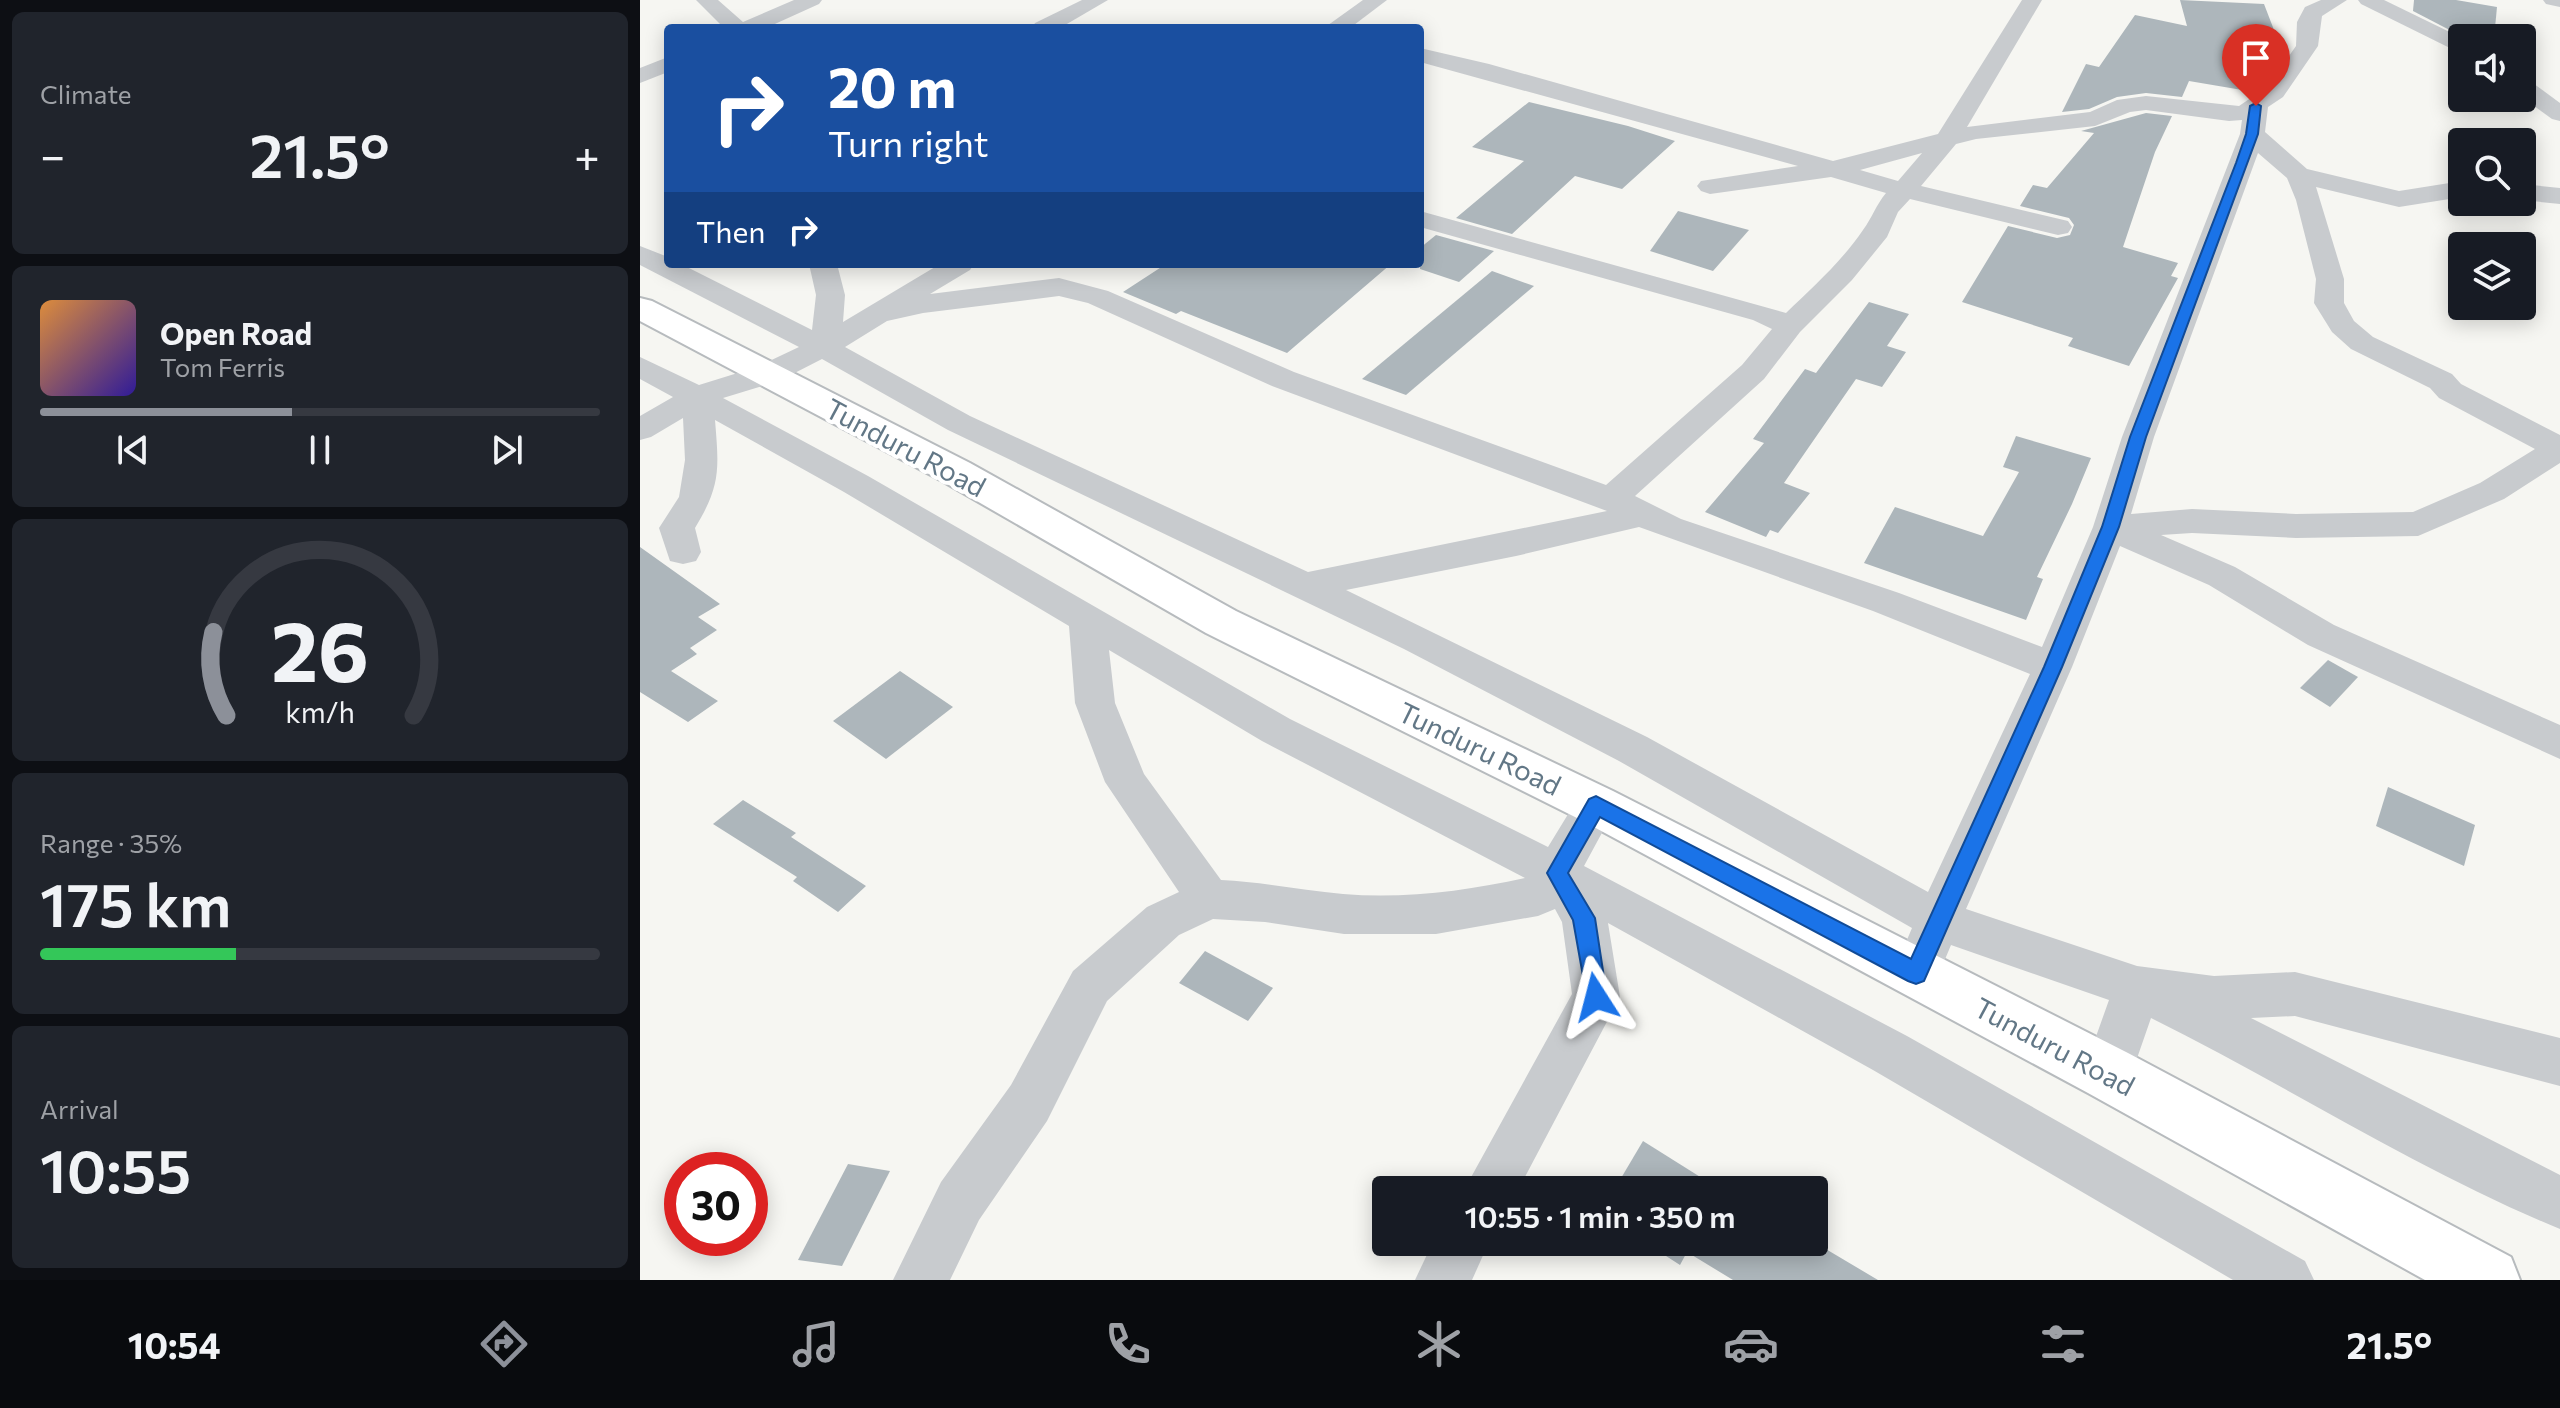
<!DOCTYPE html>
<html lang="en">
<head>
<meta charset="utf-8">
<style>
  :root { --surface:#171b24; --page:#20242c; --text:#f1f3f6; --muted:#9ea1a6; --line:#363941; --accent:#8c9099 }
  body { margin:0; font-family:Commissioner,sans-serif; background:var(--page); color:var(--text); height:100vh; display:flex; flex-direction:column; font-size:30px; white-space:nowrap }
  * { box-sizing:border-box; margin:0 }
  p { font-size:26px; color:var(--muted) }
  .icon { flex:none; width:44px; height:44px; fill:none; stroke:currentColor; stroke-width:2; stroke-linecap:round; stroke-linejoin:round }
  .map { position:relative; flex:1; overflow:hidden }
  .side { display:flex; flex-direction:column; gap:12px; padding:12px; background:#0d0f14; width:640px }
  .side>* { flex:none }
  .guide { position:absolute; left:24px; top:24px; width:760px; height:244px; border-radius:8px; box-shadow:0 4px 20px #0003; background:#1a4fa0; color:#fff; overflow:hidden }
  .tools { position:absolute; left:1808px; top:24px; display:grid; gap:16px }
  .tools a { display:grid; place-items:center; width:88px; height:88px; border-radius:8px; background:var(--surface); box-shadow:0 4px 20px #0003; font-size:40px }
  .speed { position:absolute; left:24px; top:1152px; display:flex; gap:16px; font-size:40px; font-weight:700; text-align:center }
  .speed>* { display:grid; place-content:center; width:104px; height:104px; border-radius:50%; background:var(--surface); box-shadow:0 4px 20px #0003; line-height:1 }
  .speed .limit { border:12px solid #d22; background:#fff; color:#111 }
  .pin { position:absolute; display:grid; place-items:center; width:68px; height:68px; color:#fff; margin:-82px -34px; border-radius:50% 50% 50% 0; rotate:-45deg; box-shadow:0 0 8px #0007 }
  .pin .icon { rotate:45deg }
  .me { position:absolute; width:88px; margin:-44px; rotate:351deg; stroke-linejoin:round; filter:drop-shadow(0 0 6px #0008) }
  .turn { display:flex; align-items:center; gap:28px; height:168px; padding:0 32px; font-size:36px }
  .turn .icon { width:104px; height:104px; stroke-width:2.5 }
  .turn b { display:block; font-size:56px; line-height:68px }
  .then { display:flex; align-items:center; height:76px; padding:0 32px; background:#0003; gap:16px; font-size:30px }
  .big { font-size:60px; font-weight:600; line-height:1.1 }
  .side .tile { flex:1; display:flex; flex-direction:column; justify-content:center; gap:12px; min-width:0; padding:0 28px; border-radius:12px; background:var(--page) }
  .side .dial { align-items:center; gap:0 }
  .dial svg { height:208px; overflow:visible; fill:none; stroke:var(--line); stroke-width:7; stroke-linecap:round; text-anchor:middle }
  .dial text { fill:var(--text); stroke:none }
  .song { display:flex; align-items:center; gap:24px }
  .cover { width:96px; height:96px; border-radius:12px; background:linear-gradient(135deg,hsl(30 70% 55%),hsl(250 70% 35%)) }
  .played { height:8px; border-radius:4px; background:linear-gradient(90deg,var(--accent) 45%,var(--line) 45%) }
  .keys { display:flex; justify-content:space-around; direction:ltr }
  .heat { display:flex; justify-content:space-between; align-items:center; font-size:44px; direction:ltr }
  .charge { height:12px; border-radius:6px; background:linear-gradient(90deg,#34c759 35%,var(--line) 0) }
  .trip { position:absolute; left:732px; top:1176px; width:456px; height:80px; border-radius:8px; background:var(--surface); box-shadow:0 4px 20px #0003; font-weight:600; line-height:80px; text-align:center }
  .menu { display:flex; height:128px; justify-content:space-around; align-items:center; background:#090b0e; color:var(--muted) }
  .menu .icon { width:56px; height:56px }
  .menu .on { color:var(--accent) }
  .menu b { font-size:36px; color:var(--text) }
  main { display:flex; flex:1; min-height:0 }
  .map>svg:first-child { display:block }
</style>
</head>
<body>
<main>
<section class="side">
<div class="tile"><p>Climate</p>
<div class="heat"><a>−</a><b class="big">21.5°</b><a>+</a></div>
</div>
<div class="tile">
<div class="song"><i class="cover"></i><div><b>Open Road</b><p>Tom Ferris</p></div></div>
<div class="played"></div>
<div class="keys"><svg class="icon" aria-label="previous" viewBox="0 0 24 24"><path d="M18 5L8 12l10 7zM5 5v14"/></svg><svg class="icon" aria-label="pause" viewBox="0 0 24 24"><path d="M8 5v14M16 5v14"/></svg><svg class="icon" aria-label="next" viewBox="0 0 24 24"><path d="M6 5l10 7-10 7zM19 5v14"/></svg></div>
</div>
<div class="tile dial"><svg viewBox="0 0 100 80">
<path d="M14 69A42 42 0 1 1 86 69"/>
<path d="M14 69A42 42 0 0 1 9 37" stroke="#8c9099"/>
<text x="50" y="56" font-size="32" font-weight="700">26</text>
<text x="50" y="72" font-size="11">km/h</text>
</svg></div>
<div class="tile"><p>Range · 35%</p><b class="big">175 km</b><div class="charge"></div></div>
<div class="tile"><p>Arrival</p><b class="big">10:55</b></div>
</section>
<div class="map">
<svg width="1920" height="1280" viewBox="0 0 1920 1280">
  <rect width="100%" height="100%" fill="#f6f6f2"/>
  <!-- building -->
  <g fill="#adb6bb">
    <path d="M1540 0 1624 4 1634 30 1614 92 1549 81 1542 97 1506 93 1477 97 1449 109 1422 112 1446 64 1459 67 1495 15 1547 26Z"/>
    <path d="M1774 0H1816L1857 7 1854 38H1825L1773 11Z"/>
    <path d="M889 102 988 126 1035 141 982 189 935 176 872 234 816 218 884 161 832 147Z"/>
    <path d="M1506 113 1532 116 1515 152 1483 247 1538 263 1531 276 1538 278 1489 366 1428 346 1433 338 1322 302 1368 226 1417 238 1430 235 1434 225 1429 218 1380 206 1393 185 1407 188 1454 133 1441 131Z"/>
    <path d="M1038 211 1109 230 1073 271 1010 251Z"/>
    <path d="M796 235 854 251 819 282 780 269V248Z"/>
    <path d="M526 264H751L647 353 541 311 536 314 483 292Z"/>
    <path d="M852 271 894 286 766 395 722 379Z"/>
    <path d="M1229 302 1269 314 1247 346 1266 352 1242 387 1216 379 1144 483 1170 493 1138 533 1130 530 1126 537 1065 512 1124 443 1113 439 1165 369 1176 373Z"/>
    <path d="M1376 436 1451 458 1432 504 1397 577 1403 579 1386 620 1224 563 1255 507 1343 536 1379 472 1363 467Z"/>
    <path d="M0 547 80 604 58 617 77 630 50 648 57 654 31 671 78 701 48 722 0 692Z"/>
    <path d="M1688 660 1718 677 1690 707 1660 688Z"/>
    <path d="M260 671 313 707 246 759 193 721Z"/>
    <path d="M1748 787 1835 825 1824 866 1736 826Z"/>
    <path d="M103 800 156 833 151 837 226 886 198 912 153 881 157 877 73 824Z"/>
    <path d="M565 951 633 988 608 1021 539 983Z"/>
    <path d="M1003 1141 1081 1190H974Z"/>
    <path d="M208 1164 250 1171 202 1266 158 1260Z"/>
    <path d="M988 1242H1174L1238 1280H1093L1047 1252 1040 1265 1009 1245 1005 1253Z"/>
  </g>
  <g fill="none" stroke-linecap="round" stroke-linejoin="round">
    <!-- highway casing -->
    <g stroke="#b7bbbe" stroke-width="4">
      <path id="highway" d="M0 298 12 301 330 463 596 611 973 791 1488 1053 1871 1257 1880 1280H1785L1448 1093 939 819 566 633 302 481 0 321Z"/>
    </g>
    <!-- street -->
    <g fill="#c8cbce" fill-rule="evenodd">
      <path d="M56 0H78L103 22 154 0H182L179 4 126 28H84Z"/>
      <path d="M442 0H468L420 28H392L395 23Z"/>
      <path d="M723 0H747L710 28H684Z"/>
      <path d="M1382 0H1402L1327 127 1450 112 1477 100 1506 96 1599 106 1627 87 1656 46 1657 22 1665 7 1681 0H1707L1682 16 1678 46 1643 97 1628 107 1625 132 1667 169 1759 191 1822 181V197L1759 207 1676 187 1704 279V303L1714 321 1733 337 1812 374 1821 384 1920 435V463L1864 499 1778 536 1656 538 1552 533 1521 535 1595 567 1694 625 1920 725V759L1668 645 1569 585 1480 546 1432 667 1326 909 1497 966 1574 976 1655 972 1920 1038V1086L1655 1016 1611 1018 1920 1175V1229C1779 1171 1648 1086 1511 1018L1486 1090 1468 1097 1450 1090 1443 1073 1469 1000 1311 945 1293 988 1276 994 1259 988 1253 973 1272 928 979 761 764 649 308 430 182 359 139 381 83 398 228 476 650 719 908 847 941 793 956 787 971 793 977 805 944 866 1267 1036 1665 1261 1674 1280H1593L1233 1070 968 923 980 997 878 1190H824L932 994 922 922 915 909 898 916 796 934H704L625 922 573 919 539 935 467 1001 407 1121 339 1220 310 1280H253L301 1182 371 1085 433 971 507 907 539 892 465 782 435 703 429 626 204 492 75 420C79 469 81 485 55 528L61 552 56 561 43 564 30 561 19 528 39 497 45 460 43 418 11 437 0 440V416L33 397 0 379V357L59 385 117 367 159 347 0 265V246L28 257V264H41L172 330 176 295 169 264H197L205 295 203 322 300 264H334L330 270 290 294 419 278 468 291 654 372 966 485 1102 365 1132 329 1113 320 780 227V211L1146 313C1173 287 1202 261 1223 230 1232 218 1236 205 1246 193L1191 177 1070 194 1061 191 1057 186 1061 181 1158 166 780 62V48L849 64 1193 161 1298 134ZM1506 110 1589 121 1602 120 1600 134 1482 437 1453 527 1402 647 1259 593 1041 519 995 496 1124 379 1160 332 1212 280 1247 237 1258 212 1270 199 1418 235 1428 233 1432 227 1428 221 1281 186 1316 144 1336 139 1455 126 1490 112ZM1282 153 1258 181 1220 170ZM1618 153 1647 178 1656 200 1676 279 1674 303 1692 332 1711 349 1790 388 1799 398 1895 449 1840 483 1773 512 1656 514 1552 509 1491 514 1514 437ZM419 296 448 303 632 386 967 511 668 572 330 416 205 347 247 321 283 313ZM999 527 1233 611 1390 674 1288 892 1007 737 706 590 876 556ZM469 650 622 741 885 878C826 891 764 899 703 894 662 890 622 882 581 880L504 774 475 703Z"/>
      <path d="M1718 0H1744L1822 38V54L1721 4Z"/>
      <path d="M1903 0H1920V7L1906 4Z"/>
      <path d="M28 57V72L0 83V68Z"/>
      <path d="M1882 79 1890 81 1920 103V121L1912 119 1882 97Z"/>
      <path d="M1882 184 1920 188V204L1882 200Z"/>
      <path d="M793 1242H849L832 1280H775Z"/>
    </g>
    <!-- highway -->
    <use href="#highway" fill="#fff" fill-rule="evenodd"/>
  </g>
  <!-- route -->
  <path fill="#1a73e8" stroke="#114b97" stroke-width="2" d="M1616 103 1621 106 1618 134 1506 437 1479 527 1422 667 1284 981 1276 984 1268 981 960 817 928 873 955 918 967 997 964 1004 956 1008 948 1004 933 920 907 873 949 799 956 796 1271 959 1404 667 1462 527 1490 437 1596 163 1606 134 1610 106Z"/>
  <g text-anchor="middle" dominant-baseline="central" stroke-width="8" stroke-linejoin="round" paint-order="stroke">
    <!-- street labels -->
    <g font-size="28" fill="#627786" stroke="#fff">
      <text transform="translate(266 447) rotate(28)">Tunduru Road</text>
      <text transform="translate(840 748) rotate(26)">Tunduru Road</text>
      <text transform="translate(1415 1046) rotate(28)">Tunduru Road</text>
    </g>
  </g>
</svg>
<div class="tools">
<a><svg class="icon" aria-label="sound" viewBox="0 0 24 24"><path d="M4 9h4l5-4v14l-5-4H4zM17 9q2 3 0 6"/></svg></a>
<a><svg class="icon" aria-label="search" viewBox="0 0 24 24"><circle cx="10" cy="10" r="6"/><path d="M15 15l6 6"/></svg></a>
<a><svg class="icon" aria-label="layers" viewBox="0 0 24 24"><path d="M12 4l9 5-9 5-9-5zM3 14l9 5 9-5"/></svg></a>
</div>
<div class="speed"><div class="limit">30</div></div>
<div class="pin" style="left:1616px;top:106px;background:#d93025"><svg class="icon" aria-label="arrive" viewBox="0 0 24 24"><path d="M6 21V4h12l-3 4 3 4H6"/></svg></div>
<svg class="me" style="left:956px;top:997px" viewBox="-20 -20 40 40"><path d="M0-17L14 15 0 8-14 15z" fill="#1a73e8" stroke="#fff" stroke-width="4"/></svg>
<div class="trip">10:55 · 1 min · 350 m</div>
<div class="guide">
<div class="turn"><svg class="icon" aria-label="right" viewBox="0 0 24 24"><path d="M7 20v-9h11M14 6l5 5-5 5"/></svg><div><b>20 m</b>Turn right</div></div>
<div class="then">Then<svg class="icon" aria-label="right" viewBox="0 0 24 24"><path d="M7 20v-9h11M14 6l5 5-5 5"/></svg></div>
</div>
</div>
</main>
<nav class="menu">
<b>10:54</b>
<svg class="icon on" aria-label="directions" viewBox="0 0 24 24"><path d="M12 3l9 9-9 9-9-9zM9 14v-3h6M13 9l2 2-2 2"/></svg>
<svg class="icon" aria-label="music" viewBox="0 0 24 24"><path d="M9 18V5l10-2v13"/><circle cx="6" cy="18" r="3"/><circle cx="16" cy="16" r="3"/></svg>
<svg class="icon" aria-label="phone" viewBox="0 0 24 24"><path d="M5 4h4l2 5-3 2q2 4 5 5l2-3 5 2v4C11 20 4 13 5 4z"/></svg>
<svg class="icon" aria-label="climate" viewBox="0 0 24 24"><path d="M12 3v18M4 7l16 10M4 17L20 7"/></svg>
<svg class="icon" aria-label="car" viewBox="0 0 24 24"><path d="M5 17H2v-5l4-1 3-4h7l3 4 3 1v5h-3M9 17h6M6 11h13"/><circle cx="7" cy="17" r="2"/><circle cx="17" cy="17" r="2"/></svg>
<svg class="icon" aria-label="filters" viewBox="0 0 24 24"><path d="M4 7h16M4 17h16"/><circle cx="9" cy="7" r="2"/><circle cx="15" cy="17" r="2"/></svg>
<b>21.5°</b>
</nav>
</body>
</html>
